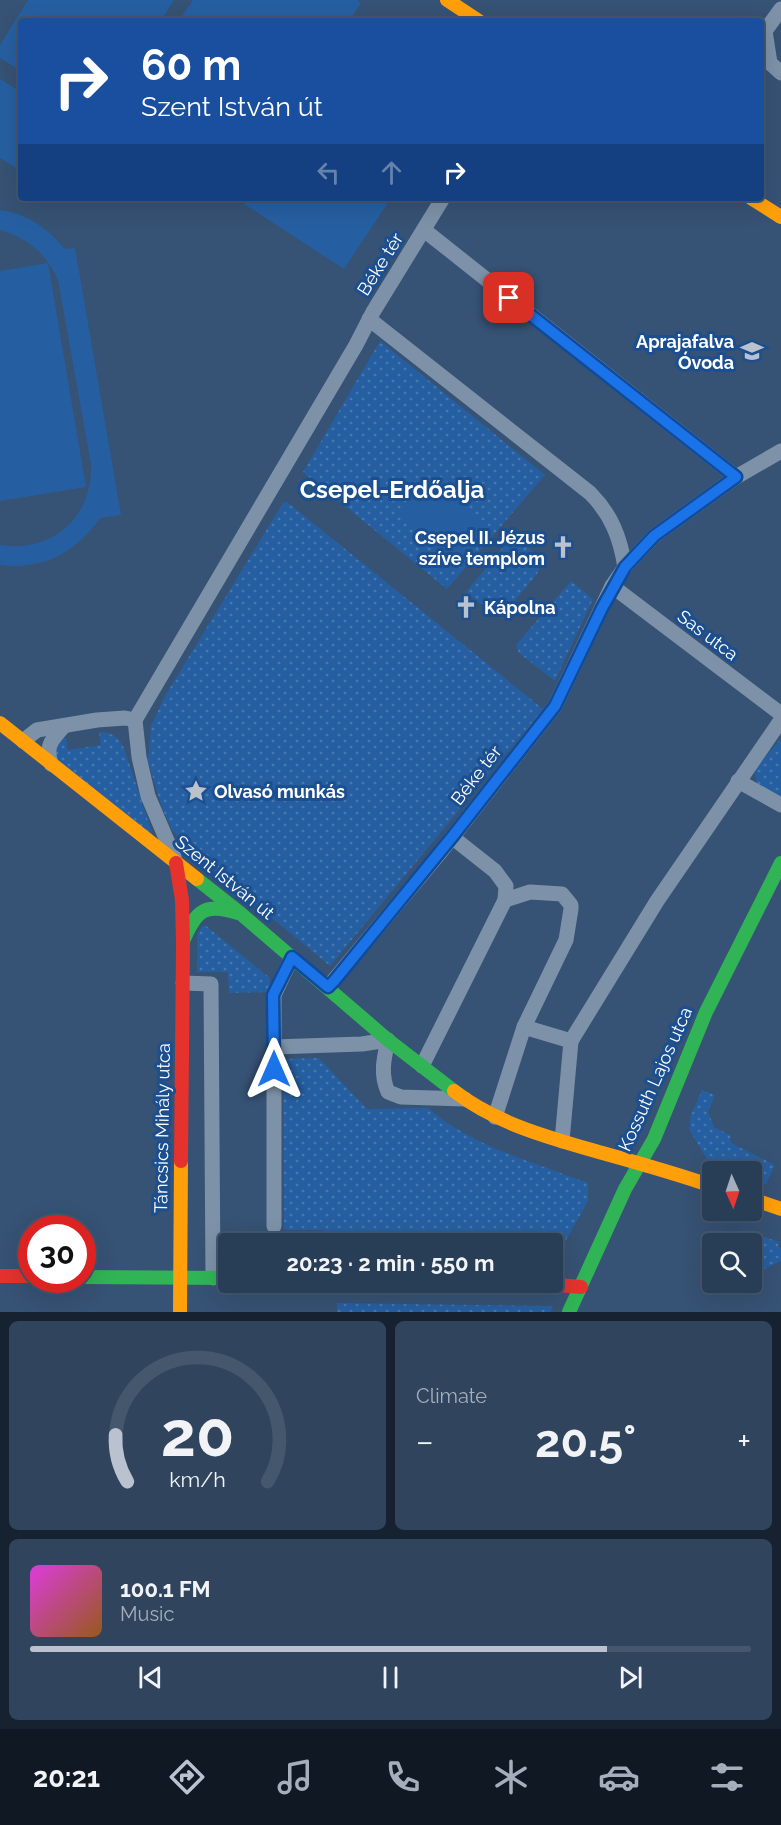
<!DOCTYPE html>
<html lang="en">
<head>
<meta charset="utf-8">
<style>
  :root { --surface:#283e57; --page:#30455d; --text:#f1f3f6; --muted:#a5aeba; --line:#44576d; --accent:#b9c2ce }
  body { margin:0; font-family:Raleway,sans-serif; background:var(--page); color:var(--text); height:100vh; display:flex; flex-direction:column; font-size:22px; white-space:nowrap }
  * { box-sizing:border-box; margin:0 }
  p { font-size:20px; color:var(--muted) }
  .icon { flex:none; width:33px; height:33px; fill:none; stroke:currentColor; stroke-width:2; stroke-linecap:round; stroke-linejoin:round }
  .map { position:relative; height:1312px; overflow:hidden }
  .details { display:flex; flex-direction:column; gap:9px; padding:9px; background:#162230; flex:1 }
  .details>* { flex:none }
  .guide { position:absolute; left:18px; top:18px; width:746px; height:183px; border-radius:6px; box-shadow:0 6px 24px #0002,0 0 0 2px var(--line); background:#1a4fa0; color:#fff; overflow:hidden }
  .needle { width:39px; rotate:177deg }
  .tools { position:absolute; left:702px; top:1161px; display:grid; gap:12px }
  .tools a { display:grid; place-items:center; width:60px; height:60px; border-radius:6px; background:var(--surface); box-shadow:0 6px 24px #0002,0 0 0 2px var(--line); font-size:30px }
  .speed { position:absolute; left:18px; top:1215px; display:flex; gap:12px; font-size:30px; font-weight:700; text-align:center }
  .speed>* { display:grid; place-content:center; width:78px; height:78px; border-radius:50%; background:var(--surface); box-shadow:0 6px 24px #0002,0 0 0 2px var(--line); line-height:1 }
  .speed .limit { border:9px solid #d22; background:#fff; color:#111 }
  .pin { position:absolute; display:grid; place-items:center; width:51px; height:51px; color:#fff; margin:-26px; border-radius:12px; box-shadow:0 3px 9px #0006 }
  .me { position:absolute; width:66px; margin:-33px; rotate:0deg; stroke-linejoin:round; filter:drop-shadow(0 0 4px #0008) }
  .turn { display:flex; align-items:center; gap:21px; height:126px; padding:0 24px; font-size:27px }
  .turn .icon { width:78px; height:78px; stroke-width:2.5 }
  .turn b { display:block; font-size:42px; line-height:51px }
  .lanes { display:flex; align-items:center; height:57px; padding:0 24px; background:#0003; justify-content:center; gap:30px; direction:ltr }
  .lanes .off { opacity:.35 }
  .big { font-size:45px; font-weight:700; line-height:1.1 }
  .details .widget { flex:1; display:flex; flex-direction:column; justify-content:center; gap:9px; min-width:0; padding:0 21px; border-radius:9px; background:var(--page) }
  .details .dial { align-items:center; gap:0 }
  .dial svg { height:156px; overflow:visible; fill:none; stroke:var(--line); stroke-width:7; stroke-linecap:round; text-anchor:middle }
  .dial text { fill:var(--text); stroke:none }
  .song { display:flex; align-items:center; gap:18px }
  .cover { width:72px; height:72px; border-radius:9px; background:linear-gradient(135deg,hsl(300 70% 55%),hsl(30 70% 35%)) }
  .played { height:6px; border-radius:3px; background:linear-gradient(90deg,var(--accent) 80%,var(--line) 80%) }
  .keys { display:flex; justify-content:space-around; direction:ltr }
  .heat { display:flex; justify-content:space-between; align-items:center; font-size:33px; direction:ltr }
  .details .tiles { flex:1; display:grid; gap:9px; grid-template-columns:1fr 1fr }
  .widget:last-child { grid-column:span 2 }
  .trip { position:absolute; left:218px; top:1233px; width:345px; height:60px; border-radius:6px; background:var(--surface); box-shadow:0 6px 24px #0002,0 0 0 2px var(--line); font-weight:700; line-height:60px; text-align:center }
  .menu { display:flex; height:96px; justify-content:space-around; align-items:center; background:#101923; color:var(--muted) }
  .menu .icon { width:42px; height:42px }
  .menu .on { color:var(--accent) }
  .menu b { font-size:27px; color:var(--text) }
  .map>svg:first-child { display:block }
</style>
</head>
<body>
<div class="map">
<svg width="781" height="1312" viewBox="0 0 781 1312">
  <defs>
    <pattern id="green-dots" width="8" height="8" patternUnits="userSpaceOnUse" patternTransform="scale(1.5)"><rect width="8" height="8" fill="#265fa1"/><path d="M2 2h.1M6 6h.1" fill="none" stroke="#4777af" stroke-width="1.8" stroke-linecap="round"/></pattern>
  </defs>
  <rect width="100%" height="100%" fill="#365274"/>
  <!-- green -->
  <g fill="url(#green-dots)">
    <path d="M380 341 545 475 447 589 303 472Z"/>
    <path d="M287 502 543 709 330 966 192 852 172 830 162 808 148 761 151 726 165 696 283 503Z"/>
    <path d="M513 535 543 560 537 574 502 616 499 613 496 616 466 592Z"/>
    <path d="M571 581 593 599 555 681 519 653 516 645Z"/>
    <path d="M99 732C112 732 118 737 124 748L153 836 57 767 53 747 60 738H66L68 750 101 745Z"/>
    <path d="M781 738V797L757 784 755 774 757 767Z"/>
    <path d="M202 926H206L270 978 271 992 229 993 228 972H197V935Z"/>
    <path d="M319 1058 367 1109 428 1108C473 1147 533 1162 588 1183V1201L552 1265V1244L513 1243 512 1236 324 1241V1230H284L283 1059Z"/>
    <path d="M702 1090 715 1095 708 1112 714 1127 730 1135 731 1143 775 1165 766 1184 752 1179V1172L734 1171 708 1161 689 1129 691 1115Z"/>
    <path d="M752 1233 779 1242 778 1247 781 1248V1261L762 1270 752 1268Z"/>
    <path d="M337 1303 553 1306 551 1312H337Z"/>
  </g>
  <!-- pitch -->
  <g fill="#265fa1">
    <path d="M28 0H174L161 21H21V71L0 58V45Z"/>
    <path d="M193 0H357L361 3 349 21H179Z"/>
    <path d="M0 79 21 92V171L0 158Z"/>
    <path d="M248 198H391L344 269 244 204Z"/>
    <path d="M0 210C28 214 47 228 65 249L75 248 121 515 100 518C75 553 44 570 0 565V545C53 553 93 517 91 464L58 280C46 253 28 238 0 230Z"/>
    <path d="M48 263 86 487 0 501V271Z"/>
    <path d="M430 477 490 527 459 564 399 515Z"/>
  </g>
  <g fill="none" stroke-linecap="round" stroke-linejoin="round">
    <!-- street -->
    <g stroke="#7d92a8" stroke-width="15">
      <path d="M781 9 765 31 770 63 781 73"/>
      <path d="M424 230 736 477"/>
      <path d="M369 319 590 493C611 514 620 537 625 567"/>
      <path d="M612 586 781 714"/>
      <path d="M135 720 356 345 373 312 443 198"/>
      <path d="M135 720 139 757 148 796 174 857"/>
      <path d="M23 741 37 730 97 720 125 718 135 720"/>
      <path d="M51 764C45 745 52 740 64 726"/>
      <path d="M738 781 781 805"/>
      <path d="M183 983 211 984 213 1278"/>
      <path d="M328 987 439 854 555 706 612 586 625 567 654 536 736 477 781 451"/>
      <path d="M524 1027 571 1041 657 901 781 720"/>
      <path d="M274 1047 362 1044 388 1040C384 1058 380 1074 388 1092L401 1097 465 1099"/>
      <path d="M422 1066 505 900 506 886 495 871 452 837"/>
      <path d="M495 1117 524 1027 566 940 571 909V905L562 894 530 892 505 900"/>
      <path d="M562 1141 571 1041"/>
      <path d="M274 1226V995L292 957"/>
    </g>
    <!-- fast -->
    <g stroke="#30b455" stroke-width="14">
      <path d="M197 879 240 913 388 1040 454 1091"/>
      <path d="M184 939C197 909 206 903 238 913"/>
      <path d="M82 1277 228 1278"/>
      <path d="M569 1312 625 1189 654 1139 706 1012 781 863"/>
    </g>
    <!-- slow -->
    <g stroke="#ff9f0a" stroke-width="14">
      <path d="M447 0 479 21"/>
      <path d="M751 198 781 217"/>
      <path d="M0 723 197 879"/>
      <path d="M454 1091C498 1125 554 1139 606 1154 642 1164 677 1174 712 1186"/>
      <path d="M752 1199 781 1209"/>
      <path d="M180 1312 181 1161"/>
    </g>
    <!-- jam -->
    <g stroke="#e5322d" stroke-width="14">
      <path d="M176 863 182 900 183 944 181 1161"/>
      <path d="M0 1276H32"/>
      <path d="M524 1282 581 1287"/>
    </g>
  </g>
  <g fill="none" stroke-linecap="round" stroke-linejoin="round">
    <!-- route casing -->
    <g stroke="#114b97" stroke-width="15">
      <path id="route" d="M274 1069 273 995 292 957 328 987 334 981 452 837 555 706 602 608 625 567 654 536 736 477 509 298"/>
    </g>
    <!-- route -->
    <use href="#route" stroke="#1a73e8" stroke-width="10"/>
  </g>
  <!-- icons -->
  <defs>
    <g id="school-bare" transform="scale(1.8)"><path d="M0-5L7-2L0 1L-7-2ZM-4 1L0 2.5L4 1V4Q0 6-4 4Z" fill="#b9c2ce" stroke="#1b4f8f" stroke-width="2.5" paint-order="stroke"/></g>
    <g id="church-bare" transform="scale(1.8)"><path d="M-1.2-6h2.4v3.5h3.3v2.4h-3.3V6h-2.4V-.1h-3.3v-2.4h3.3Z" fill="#b9c2ce" stroke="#1b4f8f" stroke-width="2.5" paint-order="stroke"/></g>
    <g id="sight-bare" transform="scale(1.8)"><path d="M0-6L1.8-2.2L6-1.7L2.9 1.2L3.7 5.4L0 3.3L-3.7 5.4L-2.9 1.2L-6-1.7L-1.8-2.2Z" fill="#b9c2ce" stroke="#1b4f8f" stroke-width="2.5" paint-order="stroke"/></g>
  </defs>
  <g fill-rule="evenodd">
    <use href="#school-bare" x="752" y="351"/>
    <use href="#church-bare" x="563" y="547"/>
    <use href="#church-bare" x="466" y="607"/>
    <use href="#sight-bare" x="196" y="791"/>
  </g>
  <g text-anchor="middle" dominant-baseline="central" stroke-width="6" stroke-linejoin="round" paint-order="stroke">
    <!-- street labels -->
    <g font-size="18" fill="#fff" stroke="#1b4f8f">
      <text transform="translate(380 264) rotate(-58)">Béke tér</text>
      <text transform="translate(708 635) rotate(37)">Sas utca</text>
      <text transform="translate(476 775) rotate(-52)">Béke tér</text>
      <text transform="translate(225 877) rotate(39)">Szent István út</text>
      <text transform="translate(655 1079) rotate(-66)">Kossuth Lajos utca</text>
      <text transform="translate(162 1128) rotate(-89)">Táncsics Mihály utca</text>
    </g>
    <!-- poi labels -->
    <g font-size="18" font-weight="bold" fill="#fff" stroke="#1b4f8f" text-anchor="end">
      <text x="734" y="341">Aprajafalva<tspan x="734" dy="21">Óvoda</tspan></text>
      <text x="545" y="537">Csepel II. Jézus<tspan x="545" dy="21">szíve templom</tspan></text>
      <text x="484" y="607" text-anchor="start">Kápolna</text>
      <text x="214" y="791" text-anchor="start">Olvasó munkás</text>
    </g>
    <!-- district labels -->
    <g font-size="24" font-weight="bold" fill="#fff" stroke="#1b4f8f">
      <text x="392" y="489">Csepel-Erdőalja</text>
    </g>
  </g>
</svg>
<div class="tools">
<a><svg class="needle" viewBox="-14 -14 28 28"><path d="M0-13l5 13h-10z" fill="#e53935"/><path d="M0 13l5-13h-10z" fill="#a5aeba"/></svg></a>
<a><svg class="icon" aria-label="search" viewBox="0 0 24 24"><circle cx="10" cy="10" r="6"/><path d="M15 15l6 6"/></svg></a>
</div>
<div class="speed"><div class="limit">30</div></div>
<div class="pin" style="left:509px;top:298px;background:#d93025"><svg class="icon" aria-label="arrive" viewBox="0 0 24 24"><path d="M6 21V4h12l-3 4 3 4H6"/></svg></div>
<svg class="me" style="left:274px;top:1069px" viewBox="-20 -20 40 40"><path d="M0-17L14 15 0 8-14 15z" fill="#1a73e8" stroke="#fff" stroke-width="4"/></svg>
<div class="trip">20:23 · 2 min · 550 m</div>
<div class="guide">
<div class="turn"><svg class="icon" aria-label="right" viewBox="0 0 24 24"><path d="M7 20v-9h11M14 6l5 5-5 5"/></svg><div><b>60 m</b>Szent István út</div></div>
<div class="lanes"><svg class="icon off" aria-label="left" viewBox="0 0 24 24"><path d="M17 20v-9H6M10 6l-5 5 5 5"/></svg><svg class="icon off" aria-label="ahead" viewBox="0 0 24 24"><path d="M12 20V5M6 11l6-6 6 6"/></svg><svg class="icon" aria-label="right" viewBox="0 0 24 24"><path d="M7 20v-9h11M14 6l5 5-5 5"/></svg></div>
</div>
</div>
<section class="details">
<div class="tiles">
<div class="widget dial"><svg viewBox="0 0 100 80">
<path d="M14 69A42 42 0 1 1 86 69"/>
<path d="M14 69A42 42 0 0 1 8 45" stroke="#b9c2ce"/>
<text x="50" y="56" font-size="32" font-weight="700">20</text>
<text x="50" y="72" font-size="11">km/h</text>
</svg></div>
<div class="widget"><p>Climate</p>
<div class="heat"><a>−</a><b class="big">20.5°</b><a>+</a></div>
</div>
<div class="widget">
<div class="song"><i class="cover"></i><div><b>100.1 FM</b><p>Music</p></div></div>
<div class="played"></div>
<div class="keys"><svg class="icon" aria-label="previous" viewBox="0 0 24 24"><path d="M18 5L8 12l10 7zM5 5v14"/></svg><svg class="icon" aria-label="pause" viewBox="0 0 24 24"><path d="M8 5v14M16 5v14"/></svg><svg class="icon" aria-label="next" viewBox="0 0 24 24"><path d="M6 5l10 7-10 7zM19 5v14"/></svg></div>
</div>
</div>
</section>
<nav class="menu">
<b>20:21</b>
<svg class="icon on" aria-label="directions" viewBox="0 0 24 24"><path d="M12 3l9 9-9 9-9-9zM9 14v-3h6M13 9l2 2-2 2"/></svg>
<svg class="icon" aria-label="music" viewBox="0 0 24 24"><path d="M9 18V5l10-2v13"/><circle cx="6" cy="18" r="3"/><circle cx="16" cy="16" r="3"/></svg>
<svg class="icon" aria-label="phone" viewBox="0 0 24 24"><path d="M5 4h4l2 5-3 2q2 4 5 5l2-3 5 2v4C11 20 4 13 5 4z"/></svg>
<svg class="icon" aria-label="climate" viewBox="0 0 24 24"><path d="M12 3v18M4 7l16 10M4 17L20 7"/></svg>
<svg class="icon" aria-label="car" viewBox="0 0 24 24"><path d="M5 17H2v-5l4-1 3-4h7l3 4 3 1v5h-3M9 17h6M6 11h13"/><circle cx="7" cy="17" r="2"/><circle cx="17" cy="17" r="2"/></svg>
<svg class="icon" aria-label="filters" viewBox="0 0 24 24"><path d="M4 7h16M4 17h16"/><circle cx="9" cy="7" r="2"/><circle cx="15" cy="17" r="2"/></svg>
</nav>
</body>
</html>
